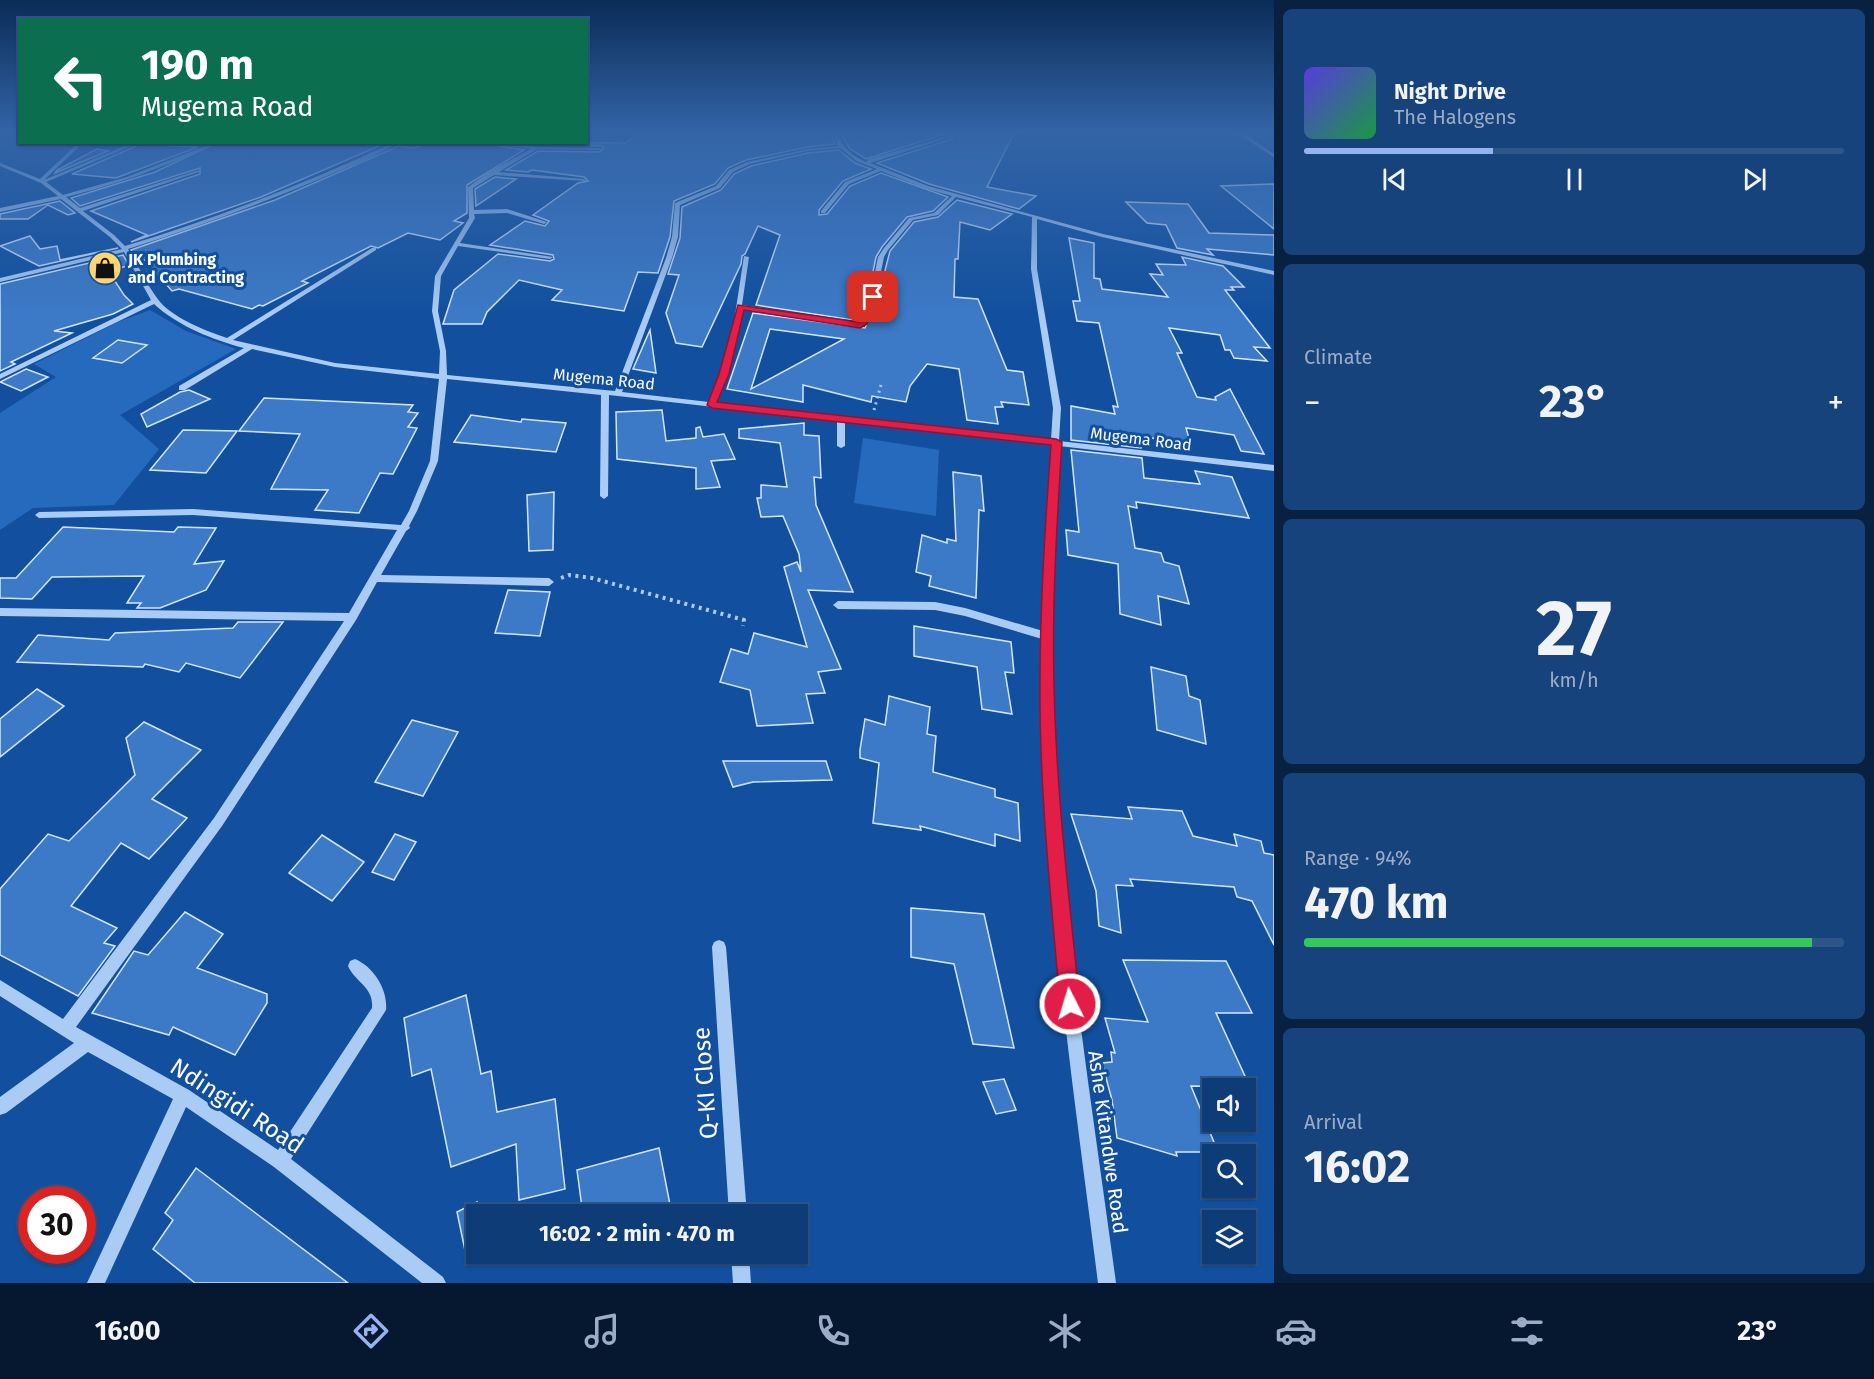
<!DOCTYPE html>
<html lang="en">
<head>
<meta charset="utf-8">
<style>
  :root { --surface:#0e3c77; --page:#17437c; --text:#f1f3f6; --muted:#9badc6; --line:#2e5689; --accent:#95b2f1 }
  body { margin:0; font-family:"Fira Sans",sans-serif; background:var(--page); color:var(--text); height:100vh; display:flex; flex-direction:column; font-size:22px; white-space:nowrap }
  * { box-sizing:border-box; margin:0 }
  p { font-size:20px; color:var(--muted) }
  .icon { flex:none; width:33px; height:33px; fill:none; stroke:currentColor; stroke-width:2; stroke-linecap:round; stroke-linejoin:round }
  .map { position:relative; flex:1; overflow:hidden }
  .panel { display:flex; flex-direction:column; gap:9px; padding:9px; background:#082141; width:600px }
  .panel>* { flex:none }
  .hud { position:absolute; left:18px; top:18px; width:570px; height:126px; border-radius:0px; box-shadow:0 2px 4px #0004,0 0 0 2px var(--line); background:#0b6e4f; color:#fff; overflow:hidden }
  .controls { position:absolute; left:1202px; top:1078px; display:grid; gap:12px }
  .controls a { display:grid; place-items:center; width:54px; height:54px; border-radius:0px; background:var(--surface); box-shadow:0 2px 4px #0004,0 0 0 2px var(--line); font-size:30px }
  .speed { position:absolute; left:18px; top:1186px; display:flex; gap:12px; font-size:30px; font-weight:700; text-align:center }
  .speed>* { display:grid; place-content:center; width:78px; height:78px; border-radius:50%; background:var(--surface); box-shadow:0 2px 4px #0004,0 0 0 2px var(--line); line-height:1 }
  .speed .limit { border:9px solid #d22; background:#fff; color:#111 }
  .pin { position:absolute; display:grid; place-items:center; width:51px; height:51px; color:#fff; margin:-26px; border-radius:12px; box-shadow:0 3px 9px #0006 }
  .me { position:absolute; width:66px; margin:-33px; rotate:355deg; stroke-linejoin:round; filter:drop-shadow(0 0 4px #0008) }
  .turn { display:flex; align-items:center; gap:21px; height:126px; padding:0 24px; font-size:27px }
  .turn .icon { width:78px; height:78px; stroke-width:2.5 }
  .turn b { display:block; font-size:42px; line-height:51px }
  .big { font-size:45px; font-weight:700; line-height:1.1 }
  .panel .card { flex:1; display:flex; flex-direction:column; justify-content:center; gap:9px; min-width:0; padding:0 21px; border-radius:9px; background:var(--page) }
  .panel .dial { align-items:center; gap:0 }
  .dial b { font-size:78px; line-height:1 }
  .song { display:flex; align-items:center; gap:18px }
  .cover { width:72px; height:72px; border-radius:9px; background:linear-gradient(135deg,hsl(250 70% 55%),hsl(140 70% 35%)) }
  .played { height:6px; border-radius:3px; background:linear-gradient(90deg,var(--accent) 35%,var(--line) 35%) }
  .keys { display:flex; justify-content:space-around; direction:ltr }
  .heat { display:flex; justify-content:space-between; align-items:center; font-size:33px; direction:ltr }
  .charge { height:9px; border-radius:4px; background:linear-gradient(90deg,#34c759 94%,var(--line) 0) }
  .trip { position:absolute; left:466px; top:1204px; width:342px; height:60px; border-radius:0px; background:var(--surface); box-shadow:0 2px 4px #0004,0 0 0 2px var(--line); font-weight:700; line-height:60px; text-align:center }
  .dock { display:flex; height:96px; justify-content:space-around; align-items:center; background:#061830; color:var(--muted) }
  .dock .icon { width:42px; height:42px }
  .dock .current { color:var(--accent) }
  .dock b { font-size:27px; color:var(--text) }
  main { display:flex; flex:1; min-height:0 }
  .map>svg:first-child { display:block }
</style>
</head>
<body>
<main>
<div class="map">
<svg width="1274" height="1283" viewBox="0 0 1274 1283">
  <rect width="100%" height="100%" fill="#12509f"/>
  <!-- green -->
  <g fill="#256abd">
    <path d="M150 310 186 331 236 349 120 415 159 449 114 505 33 508 0 530V413L56 377 34 364 118 322Z"/>
    <path d="M863 438 939 450 936 516 854 503Z"/>
  </g>
  <!-- building -->
  <g fill="#3c79c6" stroke="#d3e6fe" stroke-width="1.5" fill-rule="evenodd">
    <path d="M638 133H831L835 144 808 147 746 160 728 168 715 184 674 201 670 237 658 273 638 272 624 311 552 300 562 290 519 280 487 312 482 324H443L454 290 498 254 550 261 554 259 553 255 490 245 525 221 545 226 549 221 533 215 578 183 588 181 584 177 532 170 528 172 506 170 538 151 600 152 604 148 602 146 519 142 625 143Z"/>
    <path d="M840 133H948L866 159 850 149Z"/>
    <path d="M952 133H1014L987 187 1036 196 1019 209 929 184 877 163 952 139Z"/>
    <path d="M218 142H381L386 143 261 197 131 242 147 235 91 211 200 174V168L80 206 71 198 155 172Z"/>
    <path d="M429 142H477L524 150 467 185V213L454 221 463 223 440 240 408 233 378 248 371 246 302 281 308 283 263 306 259 305 252 309 179 289 172 291 145 260 138 262 131 250 275 200 399 146 414 148Z"/>
    <path d="M141 144 198 147 116 178 72 174Z"/>
    <path d="M97 149 108 151 55 173 57 170Z"/>
    <path d="M839 150 855 163 871 169 843 181 819 210V215L827 214 850 186 881 173 948 197 933 211 907 217 882 247 876 257 868 296 859 321 756 305 780 235 758 226 745 254 742 256 741 264 702 347 676 343 666 313 679 275 668 274 680 238 682 207 721 190 734 174 751 166 808 153Z"/>
    <path d="M495 177 516 179 476 206 475 189Z"/>
    <path d="M1274 184V229L1221 186Z"/>
    <path d="M957 200 1012 214 990 230 960 222 958 259H955L954 297 978 299 1007 370 1023 372 1029 405 1001 402 1003 407H995L998 424 967 420 959 369 927 364 910 386 906 402 872 396 871 402 803 385V402L727 389 753 313 865 328 878 298 890 251 914 222 938 217ZM770 329 844 339 751 389Z"/>
    <path d="M60 201 75 213 68 215 48 205 28 219H0V214Z"/>
    <path d="M1126 202 1188 204 1209 233 1274 235V255L1207 249 1213 255 1177 248 1166 225 1147 223Z"/>
    <path d="M30 236 40 249 57 246 60 260 118 248 39 266 0 246Z"/>
    <path d="M1069 238 1094 243V278L1100 279 1102 289 1168 297 1150 274 1163 275 1156 264 1186 265 1182 257 1223 266 1244 287H1231L1234 290H1225L1270 348 1254 347 1267 361 1234 358 1230 350H1225L1220 335 1169 328 1182 353H1177L1197 397 1216 400 1215 397 1230 389 1264 454 1241 451 1234 435 1186 428 1191 445 1140 436 1141 448 1071 440V406L1115 414 1113 406 1118 407 1099 323 1077 321 1073 301H1080Z"/>
    <path d="M123 255 129 265 109 272 124 295 133 304 113 314 54 331 72 333 11 362 15 364 0 371V284Z"/>
    <path d="M650 330 656 373 633 369Z"/>
    <path d="M118 340 147 345 122 363 93 358Z"/>
    <path d="M26 369 48 377 21 391 0 382Z"/>
    <path d="M189 390 210 399 147 427 141 414 180 392Z"/>
    <path d="M264 398 413 405 408 412 418 413 408 427 417 428 393 474 380 473 359 513 315 510 328 490 271 489 300 434 239 431Z"/>
    <path d="M662 410 666 441 696 438V428L700 427 703 437 724 434 735 459 711 461 720 487 696 489V468L617 459 616 412Z"/>
    <path d="M471 415 521 422 522 419 566 423 556 452 454 442Z"/>
    <path d="M804 423V435L819 436 821 478 814 477 816 505 853 592 808 590 841 669 818 672 825 693 806 694 813 723 757 726 750 690 720 682 731 649 748 654 754 633 807 647 784 567 797 562 801 572 799 554 783 516 761 517 757 498H761V485L787 487 780 443 739 438V429Z"/>
    <path d="M183 430 237 431 206 473 150 470Z"/>
    <path d="M1071 450 1142 458 1144 478 1200 484 1195 471 1232 477 1249 518 1136 502 1137 508 1128 506 1135 548 1161 553 1164 562 1179 566 1189 604 1158 596 1161 625 1120 614 1118 564 1068 555 1066 530 1079 532Z"/>
    <path d="M953 472 981 476 984 511 979 510 976 598 929 586 931 576 916 572 922 535 947 543V539L956 541Z"/>
    <path d="M554 492 553 550 529 551 527 495Z"/>
    <path d="M63 527 174 532 178 527 216 528 194 564 224 561 206 590 160 608H137L141 603H127L144 576 52 577 32 599 0 598V578H16Z"/>
    <path d="M508 590 550 592 540 636 495 633Z"/>
    <path d="M238 622H283L240 678 186 663 179 672 145 664 143 667 17 662 38 635 109 640 115 633 233 628Z"/>
    <path d="M914 626 1011 642 1014 673 1005 672 1012 714 982 709 977 667 914 656Z"/>
    <path d="M1151 667 1186 676 1189 696 1200 700 1206 744 1157 730Z"/>
    <path d="M37 689 64 706 0 757V719Z"/>
    <path d="M889 696 930 707 927 734 936 736 933 772 995 789V797L1018 803 1020 841 995 834V846L920 826 921 830 873 823 879 763 860 758V750L865 719 885 725Z"/>
    <path d="M412 720 458 732 423 796 375 782Z"/>
    <path d="M144 722 201 750 152 799 187 818 149 859 121 843 71 906 117 928 104 943 115 946 78 996 0 955V889L48 834 69 841 135 775 126 738Z"/>
    <path d="M723 761H826L832 780 753 782 733 787Z"/>
    <path d="M1128 807 1182 811 1193 836 1237 846 1234 834 1261 841 1264 853 1274 855V945L1252 901 1237 897 1234 887 1130 879 1133 886 1116 885 1121 933 1099 926 1096 891 1071 814 1132 819Z"/>
    <path d="M395 834 416 842 394 880 372 872Z"/>
    <path d="M322 835 364 862 332 901 289 873Z"/>
    <path d="M911 908 984 914 1014 1048 973 1044 954 964 911 957Z"/>
    <path d="M185 912 223 934 197 968 267 994V1003L235 1055 173 1027 169 1035 92 1013 134 951 148 955Z"/>
    <path d="M1123 960 1226 961 1252 1013H1216L1250 1087 1191 1086 1218 1152H1176L1177 1156 1117 1138 1112 1100 1102 1063 1112 1062 1111 1052 1115 1053 1105 1018 1148 1022Z"/>
    <path d="M466 995 481 1074 491 1071 497 1112 555 1099 565 1189 519 1200 516 1144 451 1167 431 1069 412 1076 404 1018Z"/>
    <path d="M1004 1079 1016 1110 996 1114 983 1082Z"/>
    <path d="M659 1148 672 1215H583L577 1170Z"/>
    <path d="M196 1168 348 1283H195L153 1249 173 1220 165 1213Z"/>
    <path d="M477 1202V1264L468 1265 457 1212Z"/>
  </g>
  <g fill="none" stroke-linecap="round" stroke-linejoin="round">
    <!-- path-far2 -->
    <path stroke="#aaccf4" stroke-width="1.5" stroke-dasharray="1.5 2" stroke-linecap="butt" d="M856 142 874 133"/>
    <!-- path-far1 -->
    <path stroke="#aaccf4" stroke-width="3" stroke-dasharray="2 4" stroke-linecap="butt" d="M874 410 881 385"/>
    <!-- path -->
    <path stroke="#aaccf4" stroke-width="4" stroke-dasharray="3 4.5" stroke-linecap="butt" d="M561 578 569 575 592 578 744 620 743 626"/>
    <!-- minor -->
    <g fill="#aaccf4" fill-rule="evenodd">
      <path d="M833 133H837C843 147 852 156 866 162L869 159 951 135V137L870 163 928 186 1103 234 1274 271V275L1102 237 1037 219V269L1061 408 1059 441 1274 465V471L1059 446C1053 569 1049 691 1058 814 1070 971 1095 1127 1116 1283H1098C1071 1069 1038 855 1042 639L965 616 935 610 838 609 833 605 838 601 935 602 965 608 1043 631 1044 555 1051 445 845 422V446L841 448 837 446V421L609 395 608 496 604 499 600 496 601 395 447 379 438 461 417 511 409 526 410 528 406 531 381 575 549 578 554 582 549 586 377 582 356 620 222 826 76 1027 189 1090 278 1150 372 1008C374 987 355 982 348 966L350 961 355 959C374 967 388 990 386 1010L291 1159 443 1277 446 1283H422L274 1167 186 1107 105 1283H87L173 1099 88 1052 6 1113 0 1115V1097L74 1043 0 996V980L63 1019 214 818 344 621 0 616V608L349 613 397 530 193 515 39 518 35 515 39 512 193 509 401 525 409 511 430 461 439 379 335 367 252 349 185 390H179V386L244 348C213 340 178 326 154 304L0 379V374L151 300 124 252 0 282V278L122 249 110 237 61 199 0 212V208L58 196 41 183 0 166V163L40 179 79 142H84L44 180 134 142H141L46 182 63 195 127 177 205 146V148C160 169 114 185 66 197L80 208 199 170V172L83 211 114 235 125 246C217 218 307 183 394 142H401C376 156 348 167 322 178 258 205 194 228 128 249 138 265 146 283 157 298 170 317 206 331 227 338L372 248H376V250L233 340 335 363 439 374 440 351 432 311 435 276 469 218 468 187 489 172 531 149 479 142H498L536 147 602 148 600 150 537 149 499 172 584 179 586 181 494 175 473 188 474 210 507 209 547 222 544 224 507 213 474 214 475 218 460 243 553 257 550 259 458 246 441 276 438 311 446 351 447 375 615 391 666 258 672 237 675 203 716 186 729 170 747 162 808 149 838 146ZM840 148 856 161 877 169 845 182 821 211V213H825L849 184 881 171 924 188 952 196 934 213 909 218 884 248 878 257 870 297 860 323 742 305 749 257 744 256 731 341 709 402 622 392 672 258 678 237 680 205 720 188 733 172 750 164 808 151ZM956 197 1032 217 1031 269 1053 408 1051 440 717 403 737 341 742 309 864 326 876 297 884 257 888 250 913 220 938 215Z"/>
      <path d="M1237 133H1243L1274 154V157Z"/>
      <path d="M719 940 724 942 726 947 747 1215H729L712 947 714 942Z"/>
      <path d="M731 1254H749L751 1283H733Z"/>
    </g>
  </g>
  <!-- sky -->
  <linearGradient id="sky" x2="0" y2="1"><stop stop-color="#0a2c57"/><stop offset="0.42" stop-color="#3364a6"/><stop offset="1" stop-color="#3364a6" stop-opacity="0"/></linearGradient>
  <rect width="1274" height="313" fill="url(#sky)"/>
  <!-- route -->
  <path fill="#e11d48" stroke="#92132f" stroke-width="1.5" d="M873 295 877 297 867 324 860 328 744 310 729 374 717 402 1056 439 1062 442C1057 522 1052 602 1054 683 1056 790 1069 897 1080 1004L1077 1011 1070 1013 1063 1011 1060 1004C1051 897 1039 789 1040 681 1040 602 1045 524 1051 445L712 408 707 405 719 374 738 305 859 322 869 297Z"/>
  <!-- icons -->
  <defs>
    <g id="shop-disc" transform="scale(1.725)"><circle r="9.5" fill="#ffd56e" stroke="#12509f"/><path d="M-5-2.5h2.3a2.7 3.5 0 0 1 5.4 0H5L5.5 6h-11ZM-1.5-2.5h3a1.5 2.3 0 0 0-3 0Z" fill="#111"/></g>
  </defs>
  <g fill-rule="evenodd">
    <use href="#shop-disc" x="105" y="268"/>
  </g>
  <g text-anchor="middle" dominant-baseline="central" stroke-width="6" stroke-linejoin="round" paint-order="stroke">
    <!-- far-poi labels -->
    <g font-size="16" font-weight="bold" fill="#fff" stroke="#12509f" text-anchor="start">
      <text x="128" y="259">JK Plumbing<tspan x="128" dy="18">and Contracting</tspan></text>
    </g>
    <!-- far-street labels -->
    <g font-size="16" fill="#fff" stroke="#12509f">
      <text transform="translate(604 379) rotate(6)">Mugema Road</text>
      <text transform="translate(1141 439) rotate(7)">Mugema Road</text>
    </g>
    <!-- street labels -->
    <g font-size="20" fill="#fff" stroke="#12509f">
      <text transform="translate(1108 1142) rotate(82)">Ashe Kitandwe Road</text>
    </g>
    <!-- near-street labels -->
    <g font-size="24" fill="#fff" stroke="#12509f">
      <text transform="translate(705 1083) rotate(-94)">Q-KI Close</text>
      <text transform="translate(237 1106) rotate(33)">Ndingidi Road</text>
    </g>
  </g>
</svg>
<div class="controls">
<a><svg class="icon" aria-label="sound" viewBox="0 0 24 24"><path d="M4 9h4l5-4v14l-5-4H4zM17 9q2 3 0 6"/></svg></a>
<a><svg class="icon" aria-label="search" viewBox="0 0 24 24"><circle cx="10" cy="10" r="6"/><path d="M15 15l6 6"/></svg></a>
<a><svg class="icon" aria-label="layers" viewBox="0 0 24 24"><path d="M12 4l9 5-9 5-9-5zM3 14l9 5 9-5"/></svg></a>
</div>
<div class="speed"><div class="limit">30</div></div>
<div class="pin" style="left:873px;top:297px;background:#d93025"><svg class="icon" aria-label="arrive" viewBox="0 0 24 24"><path d="M6 21V4h12l-3 4 3 4H6"/></svg></div>
<svg class="me" style="left:1070px;top:1004px" viewBox="-20 -20 40 40"><circle r="17" fill="#e11d48" stroke="#fff" stroke-width="3"/><path d="M0-11L8 9 0 5-8 9z" fill="#fff"/></svg>
<div class="trip">16:02 · 2 min · 470 m</div>
<div class="hud">
<div class="turn"><svg class="icon" aria-label="left" viewBox="0 0 24 24"><path d="M17 20v-9H6M10 6l-5 5 5 5"/></svg><div><b>190 m</b>Mugema Road</div></div>
</div>
</div>
<section class="panel">
<div class="card">
<div class="song"><i class="cover"></i><div><b>Night Drive</b><p>The Halogens</p></div></div>
<div class="played"></div>
<div class="keys"><svg class="icon" aria-label="previous" viewBox="0 0 24 24"><path d="M18 5L8 12l10 7zM5 5v14"/></svg><svg class="icon" aria-label="pause" viewBox="0 0 24 24"><path d="M8 5v14M16 5v14"/></svg><svg class="icon" aria-label="next" viewBox="0 0 24 24"><path d="M6 5l10 7-10 7zM19 5v14"/></svg></div>
</div>
<div class="card"><p>Climate</p>
<div class="heat"><a>−</a><b class="big">23°</b><a>+</a></div>
</div>
<div class="card dial"><b>27</b><p>km/h</p></div>
<div class="card"><p>Range · 94%</p><b class="big">470 km</b><div class="charge"></div></div>
<div class="card"><p>Arrival</p><b class="big">16:02</b></div>
</section>
</main>
<nav class="dock">
<b>16:00</b>
<svg class="icon current" aria-label="directions" viewBox="0 0 24 24"><path d="M12 3l9 9-9 9-9-9zM9 14v-3h6M13 9l2 2-2 2"/></svg>
<svg class="icon" aria-label="music" viewBox="0 0 24 24"><path d="M9 18V5l10-2v13"/><circle cx="6" cy="18" r="3"/><circle cx="16" cy="16" r="3"/></svg>
<svg class="icon" aria-label="phone" viewBox="0 0 24 24"><path d="M5 4h4l2 5-3 2q2 4 5 5l2-3 5 2v4C11 20 4 13 5 4z"/></svg>
<svg class="icon" aria-label="climate" viewBox="0 0 24 24"><path d="M12 3v18M4 7l16 10M4 17L20 7"/></svg>
<svg class="icon" aria-label="car" viewBox="0 0 24 24"><path d="M5 17H2v-5l4-1 3-4h7l3 4 3 1v5h-3M9 17h6M6 11h13"/><circle cx="7" cy="17" r="2"/><circle cx="17" cy="17" r="2"/></svg>
<svg class="icon" aria-label="filters" viewBox="0 0 24 24"><path d="M4 7h16M4 17h16"/><circle cx="9" cy="7" r="2"/><circle cx="15" cy="17" r="2"/></svg>
<b>23°</b>
</nav>
</body>
</html>
